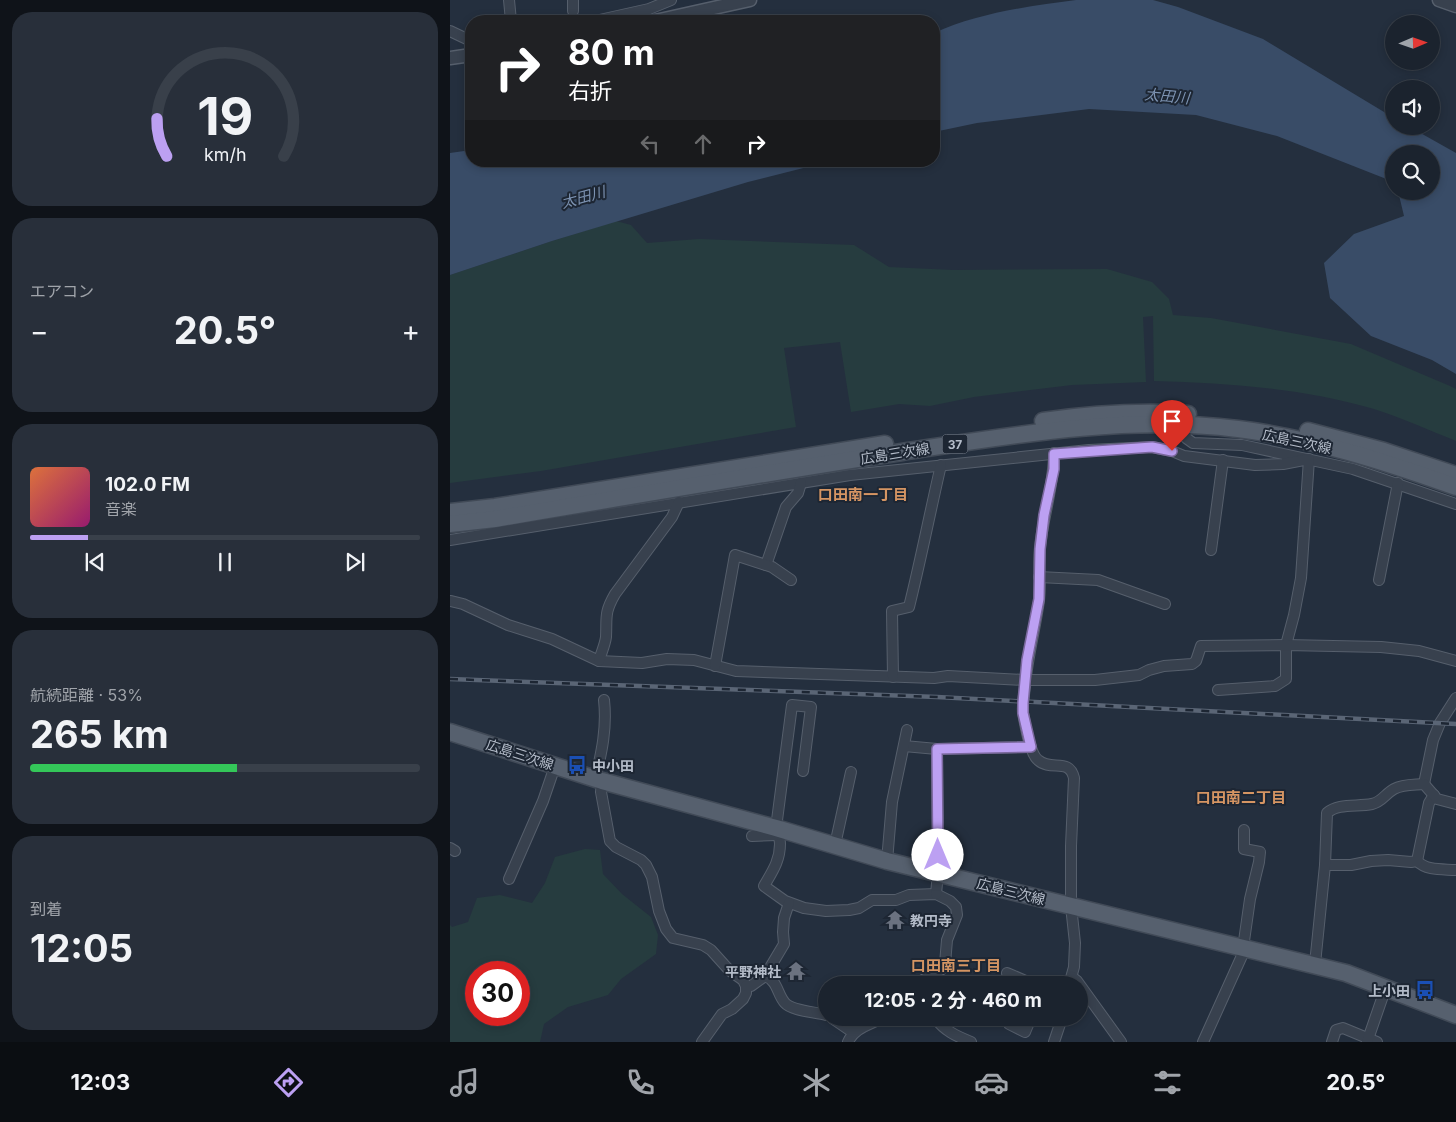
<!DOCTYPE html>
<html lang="ja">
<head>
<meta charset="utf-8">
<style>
  :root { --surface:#1b232e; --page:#282f3a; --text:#f1f3f6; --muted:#a0a4aa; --line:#39404a; --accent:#bca0f2 }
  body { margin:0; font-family:Inter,"Noto Sans JP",sans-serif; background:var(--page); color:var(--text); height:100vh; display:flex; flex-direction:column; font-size:19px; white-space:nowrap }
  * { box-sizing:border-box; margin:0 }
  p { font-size:16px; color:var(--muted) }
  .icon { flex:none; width:28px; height:28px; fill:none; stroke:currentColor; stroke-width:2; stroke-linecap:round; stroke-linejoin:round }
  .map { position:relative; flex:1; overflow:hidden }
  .panel { display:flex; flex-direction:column; gap:12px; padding:12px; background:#0f1319; width:450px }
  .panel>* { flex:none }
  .hud { position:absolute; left:15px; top:15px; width:475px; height:152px; border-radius:20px; box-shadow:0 2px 8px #0003,0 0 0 1px var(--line); background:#202124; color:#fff; overflow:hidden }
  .needle { width:32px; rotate:88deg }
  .controls { position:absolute; left:935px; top:15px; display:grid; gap:10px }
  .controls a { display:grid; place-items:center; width:55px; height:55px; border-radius:50%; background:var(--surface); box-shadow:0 2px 8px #0003,0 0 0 1px var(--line); font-size:25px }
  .speed { position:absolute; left:15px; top:961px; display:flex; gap:10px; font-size:25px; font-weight:700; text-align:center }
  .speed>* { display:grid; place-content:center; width:65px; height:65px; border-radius:50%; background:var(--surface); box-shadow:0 2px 8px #0003,0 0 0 1px var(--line); line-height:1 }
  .speed .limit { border:8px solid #d22; background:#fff; color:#111 }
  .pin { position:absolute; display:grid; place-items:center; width:42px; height:42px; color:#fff; margin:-51px -21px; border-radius:50% 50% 50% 0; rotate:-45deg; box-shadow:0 0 5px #0007 }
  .pin .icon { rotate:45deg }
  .me { position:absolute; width:55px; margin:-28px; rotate:0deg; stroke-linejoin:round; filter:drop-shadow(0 0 4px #0008) }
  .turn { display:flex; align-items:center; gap:18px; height:105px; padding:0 20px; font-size:22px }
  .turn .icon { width:65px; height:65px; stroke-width:2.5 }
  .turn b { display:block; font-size:35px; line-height:42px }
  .lanes { display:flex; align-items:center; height:48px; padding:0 20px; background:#0003; justify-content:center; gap:25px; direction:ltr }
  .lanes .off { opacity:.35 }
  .big { font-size:38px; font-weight:700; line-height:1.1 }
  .panel .card { flex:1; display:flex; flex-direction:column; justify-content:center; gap:8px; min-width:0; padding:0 18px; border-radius:20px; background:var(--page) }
  .panel .dial { align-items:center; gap:0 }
  .dial svg { height:130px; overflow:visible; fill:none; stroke:var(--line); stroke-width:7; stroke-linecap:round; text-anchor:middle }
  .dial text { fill:var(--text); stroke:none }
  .song { display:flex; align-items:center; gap:15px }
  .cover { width:60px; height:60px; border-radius:8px; background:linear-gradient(135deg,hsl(20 70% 55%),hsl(320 70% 35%)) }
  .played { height:5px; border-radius:2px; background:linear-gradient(90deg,var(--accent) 15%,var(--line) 15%) }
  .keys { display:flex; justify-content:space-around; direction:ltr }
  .heat { display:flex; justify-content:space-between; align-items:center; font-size:28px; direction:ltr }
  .charge { height:8px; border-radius:4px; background:linear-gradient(90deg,#34c759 53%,var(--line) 0) }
  .trip { position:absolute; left:368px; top:976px; width:270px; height:50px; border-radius:25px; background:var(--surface); box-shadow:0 2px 8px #0003,0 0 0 1px var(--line); font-weight:700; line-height:50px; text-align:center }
  .dock { display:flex; height:80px; justify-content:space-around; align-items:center; background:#0b0e12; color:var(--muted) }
  .dock .icon { width:35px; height:35px }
  .dock .on { color:var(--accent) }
  .dock b { font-size:22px; color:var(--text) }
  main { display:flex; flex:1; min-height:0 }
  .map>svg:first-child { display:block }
</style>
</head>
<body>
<main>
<section class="panel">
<div class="card dial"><svg viewBox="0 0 100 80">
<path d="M14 69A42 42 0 1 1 86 69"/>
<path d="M14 69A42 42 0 0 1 8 46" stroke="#bca0f2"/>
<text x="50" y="56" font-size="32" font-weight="700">19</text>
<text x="50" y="72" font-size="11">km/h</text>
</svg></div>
<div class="card"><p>エアコン</p>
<div class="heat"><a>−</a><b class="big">20.5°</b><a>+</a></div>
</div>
<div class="card">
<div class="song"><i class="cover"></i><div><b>102.0 FM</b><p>音楽</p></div></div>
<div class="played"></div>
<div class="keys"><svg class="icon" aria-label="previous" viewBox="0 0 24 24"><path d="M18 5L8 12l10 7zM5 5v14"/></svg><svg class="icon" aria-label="pause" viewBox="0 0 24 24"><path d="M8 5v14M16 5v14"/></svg><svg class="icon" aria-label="next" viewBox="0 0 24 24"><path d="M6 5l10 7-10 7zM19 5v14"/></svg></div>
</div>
<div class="card"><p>航続距離 · 53%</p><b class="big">265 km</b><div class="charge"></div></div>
<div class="card"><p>到着</p><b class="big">12:05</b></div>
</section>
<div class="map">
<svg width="1006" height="1042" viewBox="0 0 1006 1042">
  <rect width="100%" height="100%" fill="#242f3e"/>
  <!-- green -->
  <g fill="#263c3f" fill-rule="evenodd">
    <path d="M166 221 181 225 197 243 249 239 404 245 439 267 503 270 657 269 702 282 719 299 723 315 761 318 901 344 1000 386 1006 389V441C979 430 952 418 924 409 852 388 778 383 704 381L703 316 693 317 696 382 622 385 524 397 480 406 449 404 401 412 390 342 334 348 346 427 91 471 0 483V275L102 241Z"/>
    <path d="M135 849 150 850 153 874 172 894 201 917 208 935 206 954 171 979 158 995 118 1007 94 1024 90 1042H0V925L2 927 18 922 27 898 50 895 82 903 95 883 105 857ZM69 972V1015H26V972Z"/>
  </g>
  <!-- water -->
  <g fill="#394c67">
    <path d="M626 0H703L728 7 813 39 944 118V126H958L1006 153V374L982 360 921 336 880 298 874 263 904 234 954 216 948 191H981V154H944V182L827 136 746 115 639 109 527 123 484 132V33C528 13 579 6 626 0Z"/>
    <path d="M21 150V161H381L298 182 102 241 0 275V153Z"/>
  </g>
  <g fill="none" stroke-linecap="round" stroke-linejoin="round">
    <!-- minor casing -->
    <g stroke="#565f6c" stroke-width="12">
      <g id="minor">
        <path d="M59 0 61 21"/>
        <path d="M123 11V0"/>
        <path d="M145 21 199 9 221 0"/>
        <path d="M0 31 21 41"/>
        <path d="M734 420 736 438 743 443 792 445 903 469 1006 504"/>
        <path d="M604 453C604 485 593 516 590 547 588 565 591 583 589 601 585 630 577 658 575 687 574 696 572 705 573 713 575 724 580 754 588 760 601 772 619 757 624 778L621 846V906L625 943 624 967 619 985"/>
        <path d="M0 540 400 475 639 450 702 447 722 451 734 456 805 465 833 464 859 459 851 578 844 615 836 645V679L825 686 768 690"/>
        <path d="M761 550 773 460"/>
        <path d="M316 565 336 507 348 493 351 483"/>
        <path d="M589 577 648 580 715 604"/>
        <path d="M929 580 948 483"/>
        <path d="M1 601 13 604 58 625 102 639 149 661 192 663 217 659 244 660 286 671 484 678 498 676 575 680H645L689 675 699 670 714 666 742 664 746 661 751 646 836 645 931 647 969 651 1006 661"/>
        <path d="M149 661C151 653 155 645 156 637 157 617 154 613 165 594L222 517 229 502"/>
        <path d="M265 666 285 555 322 567 341 580"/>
        <path d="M443 677 442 611 459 607C471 559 480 512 491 465"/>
        <path d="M454 746 487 749 581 747"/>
        <path d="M145 779C152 752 157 727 154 700"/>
        <path d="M152 781 151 792 160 841 166 847 191 860 196 865 202 877 209 911 216 929 223 938 253 945 261 950 279 970 293 980 296 986V993L293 999 282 1009 272 1014 252 1042"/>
        <path d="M974 784 983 740 990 723 1006 698"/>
        <path d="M326 828 342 705 361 707 353 771"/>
        <path d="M329 829C327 835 330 838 330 844 330 861 322 872 314 886L335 901 354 908 376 911 399 910 409 908 422 900H446L459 895 486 894 500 901 506 907 507 915 497 940 495 964 492 969 473 980 470 985"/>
        <path d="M302 836 327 835"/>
        <path d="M385 845 401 772"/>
        <path d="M0 848 5 851"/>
        <path d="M437 861 442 802 457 730"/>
        <path d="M967 861C977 871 992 869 1006 870"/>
        <path d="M875 865H901L921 861 938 860 961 862 967 861 979 803 984 795"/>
        <path d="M59 879 93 801 105 766"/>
        <path d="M486 894 488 873 487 749"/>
        <path d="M793 948 800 899 809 862 810 852 794 849V830"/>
        <path d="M865 964 875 865 877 813C888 803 907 807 922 804 932 802 935 794 944 789 953 784 964 785 974 784L987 799 1006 804"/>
        <path d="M557 973 585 985"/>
        <path d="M483 975 491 985"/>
        <path d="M315 976 334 944 333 932 334 918 339 903"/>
        <path d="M622 977 627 981 671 1042"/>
        <path d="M296 986H301L315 976C328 981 327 994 335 1003 342 1011 366 1012 376 1015"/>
        <path d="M382 1018 404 1033"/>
        <path d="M485 1018C495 1031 506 1036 521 1042"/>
        <path d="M559 1024 575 1032 581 1018"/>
        <path d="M398 1042C404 1028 419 1025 432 1018"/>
        <path d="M604 1042 612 1018"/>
        <path d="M753 1042 795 949"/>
        <path d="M882 1042 886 1030 893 1028 927 1042"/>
        <path d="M917 1042 936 987"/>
      </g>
    </g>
    <!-- tertiary casing -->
    <g stroke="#565f6c" stroke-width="15">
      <g id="tertiary">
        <path d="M989 0 1006 6"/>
        <path d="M205 21 300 0"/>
        <path d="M0 58 21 55"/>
      </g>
    </g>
    <!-- primary casing -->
    <g stroke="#414a57" stroke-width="19">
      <g id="primary">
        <path d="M593 421C641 414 689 411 738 414"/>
        <path d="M858 431 934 451 1006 475"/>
        <path d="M0 512 45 507 435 444"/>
        <path d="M0 524 45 519C180 496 316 473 452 452 563 435 676 415 788 429 862 438 936 462 1006 487"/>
        <path d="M0 732 152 781 326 828 437 861 896 973 1006 1015"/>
      </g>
    </g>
    <!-- minor -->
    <use href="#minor" stroke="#38414e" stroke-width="10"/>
    <!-- tertiary -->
    <use href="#tertiary" stroke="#38414e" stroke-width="12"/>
    <!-- primary -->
    <use href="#primary" stroke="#56606e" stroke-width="16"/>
    <!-- rail casing -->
    <g stroke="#5a6575" stroke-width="4.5">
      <path id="rail" d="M0 679 487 697 1006 724"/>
    </g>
    <!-- rail -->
    <use href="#rail" stroke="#1d2633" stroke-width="2.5" stroke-dasharray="8" stroke-linecap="butt"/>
  </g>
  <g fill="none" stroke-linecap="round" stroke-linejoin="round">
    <!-- route casing -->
    <g stroke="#7a689d" stroke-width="12">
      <path id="route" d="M488 855 487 749 581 747 573 713V703L577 660 589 599 590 549 594 515 604 469V454L702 447 722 451"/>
    </g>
    <!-- route -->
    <use href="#route" stroke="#bca0f2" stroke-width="9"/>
  </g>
  <!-- icons -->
  <defs>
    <g id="bus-bare" transform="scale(1.5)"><path d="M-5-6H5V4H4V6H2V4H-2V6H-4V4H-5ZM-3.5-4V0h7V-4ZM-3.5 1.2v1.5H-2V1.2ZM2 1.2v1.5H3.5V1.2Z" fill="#1a4fb4" stroke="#1d2633" stroke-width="2.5" paint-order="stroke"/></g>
    <g id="temple-bare" transform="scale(1.5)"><path d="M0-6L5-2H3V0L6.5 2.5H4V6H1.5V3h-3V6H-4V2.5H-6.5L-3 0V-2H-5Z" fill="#6b7280" stroke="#1d2633" stroke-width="2.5" paint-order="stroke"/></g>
  </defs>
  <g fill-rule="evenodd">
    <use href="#bus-bare" x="127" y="765"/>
    <use href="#temple-bare" x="445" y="920"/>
    <use href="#temple-bare" x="346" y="971"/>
    <use href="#bus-bare" x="975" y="990"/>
  </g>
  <g text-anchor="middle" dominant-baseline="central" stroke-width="4" stroke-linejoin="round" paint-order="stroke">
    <!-- shield labels -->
    <rect fill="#1d2633" stroke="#878f9c" stroke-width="1" x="492.5" y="434.5" width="25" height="19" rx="4"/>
    <g font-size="12" font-weight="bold" fill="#b4bcc9">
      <text x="505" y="444">37</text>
    </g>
    <!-- street labels -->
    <g font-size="14" fill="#b4bcc9" stroke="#1d2633">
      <text transform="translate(847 441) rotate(12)">広島三次線</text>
      <text transform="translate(445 453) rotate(-9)">広島三次線</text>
      <text transform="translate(70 754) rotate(18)">広島三次線</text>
      <text transform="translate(561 891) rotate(14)">広島三次線</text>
    </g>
    <!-- poi labels -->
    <g font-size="14" font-weight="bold" fill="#b4bcc9" stroke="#1d2633" text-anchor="start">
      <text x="142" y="765">中小田</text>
      <text x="460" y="920">教円寺</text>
      <text x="331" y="971" text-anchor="end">平野神社</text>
      <text x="960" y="990" text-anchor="end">上小田</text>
    </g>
    <!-- water labels -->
    <g font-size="15" font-style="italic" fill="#7c92b1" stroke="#1d2633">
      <text transform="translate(717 96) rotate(5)">太田川</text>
      <text transform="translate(133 197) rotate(-15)">太田川</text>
    </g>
    <!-- neighbourhood labels -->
    <g font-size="15" font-weight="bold" fill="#d59563" stroke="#1d2633">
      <text x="413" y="494">口田南一丁目</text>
      <text x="791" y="797">口田南二丁目</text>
      <text x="506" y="965">口田南三丁目</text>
    </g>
  </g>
</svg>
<div class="controls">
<a><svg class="needle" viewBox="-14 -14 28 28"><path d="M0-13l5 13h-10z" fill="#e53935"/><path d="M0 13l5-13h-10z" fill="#a0a4aa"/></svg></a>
<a><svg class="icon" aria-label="sound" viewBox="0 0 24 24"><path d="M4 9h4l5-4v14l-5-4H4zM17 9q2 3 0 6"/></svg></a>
<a><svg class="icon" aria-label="search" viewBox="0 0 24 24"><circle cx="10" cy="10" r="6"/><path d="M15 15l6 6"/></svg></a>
</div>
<div class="speed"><div class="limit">30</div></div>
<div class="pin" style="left:722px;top:451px;background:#d93025"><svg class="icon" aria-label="arrive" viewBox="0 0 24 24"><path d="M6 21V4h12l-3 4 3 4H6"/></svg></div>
<svg class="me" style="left:488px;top:855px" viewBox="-20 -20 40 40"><circle r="19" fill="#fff"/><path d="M0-13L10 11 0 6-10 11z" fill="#bca0f2"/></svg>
<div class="trip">12:05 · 2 分 · 460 m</div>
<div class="hud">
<div class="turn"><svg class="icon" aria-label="right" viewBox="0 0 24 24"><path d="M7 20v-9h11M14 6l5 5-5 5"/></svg><div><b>80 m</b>右折</div></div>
<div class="lanes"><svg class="icon off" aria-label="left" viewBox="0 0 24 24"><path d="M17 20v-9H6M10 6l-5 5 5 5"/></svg><svg class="icon off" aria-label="ahead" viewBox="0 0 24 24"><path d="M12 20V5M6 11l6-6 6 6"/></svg><svg class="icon" aria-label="right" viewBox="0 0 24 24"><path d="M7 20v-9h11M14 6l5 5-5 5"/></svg></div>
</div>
</div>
</main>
<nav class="dock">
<b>12:03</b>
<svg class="icon on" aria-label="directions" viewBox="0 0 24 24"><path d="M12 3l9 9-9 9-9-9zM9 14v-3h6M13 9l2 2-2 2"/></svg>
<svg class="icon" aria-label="music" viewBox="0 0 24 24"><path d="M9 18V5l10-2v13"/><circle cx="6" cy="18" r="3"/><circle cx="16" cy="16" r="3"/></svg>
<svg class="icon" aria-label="phone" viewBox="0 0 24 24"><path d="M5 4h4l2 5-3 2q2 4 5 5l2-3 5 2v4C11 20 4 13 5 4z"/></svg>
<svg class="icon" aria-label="climate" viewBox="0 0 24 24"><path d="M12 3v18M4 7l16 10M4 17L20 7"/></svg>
<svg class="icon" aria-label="car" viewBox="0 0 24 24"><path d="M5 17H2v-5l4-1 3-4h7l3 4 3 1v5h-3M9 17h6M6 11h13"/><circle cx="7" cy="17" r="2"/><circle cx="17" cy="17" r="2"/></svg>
<svg class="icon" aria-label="filters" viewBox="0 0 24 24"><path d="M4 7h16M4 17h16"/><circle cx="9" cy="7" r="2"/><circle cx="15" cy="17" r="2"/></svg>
<b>20.5°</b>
</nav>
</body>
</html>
